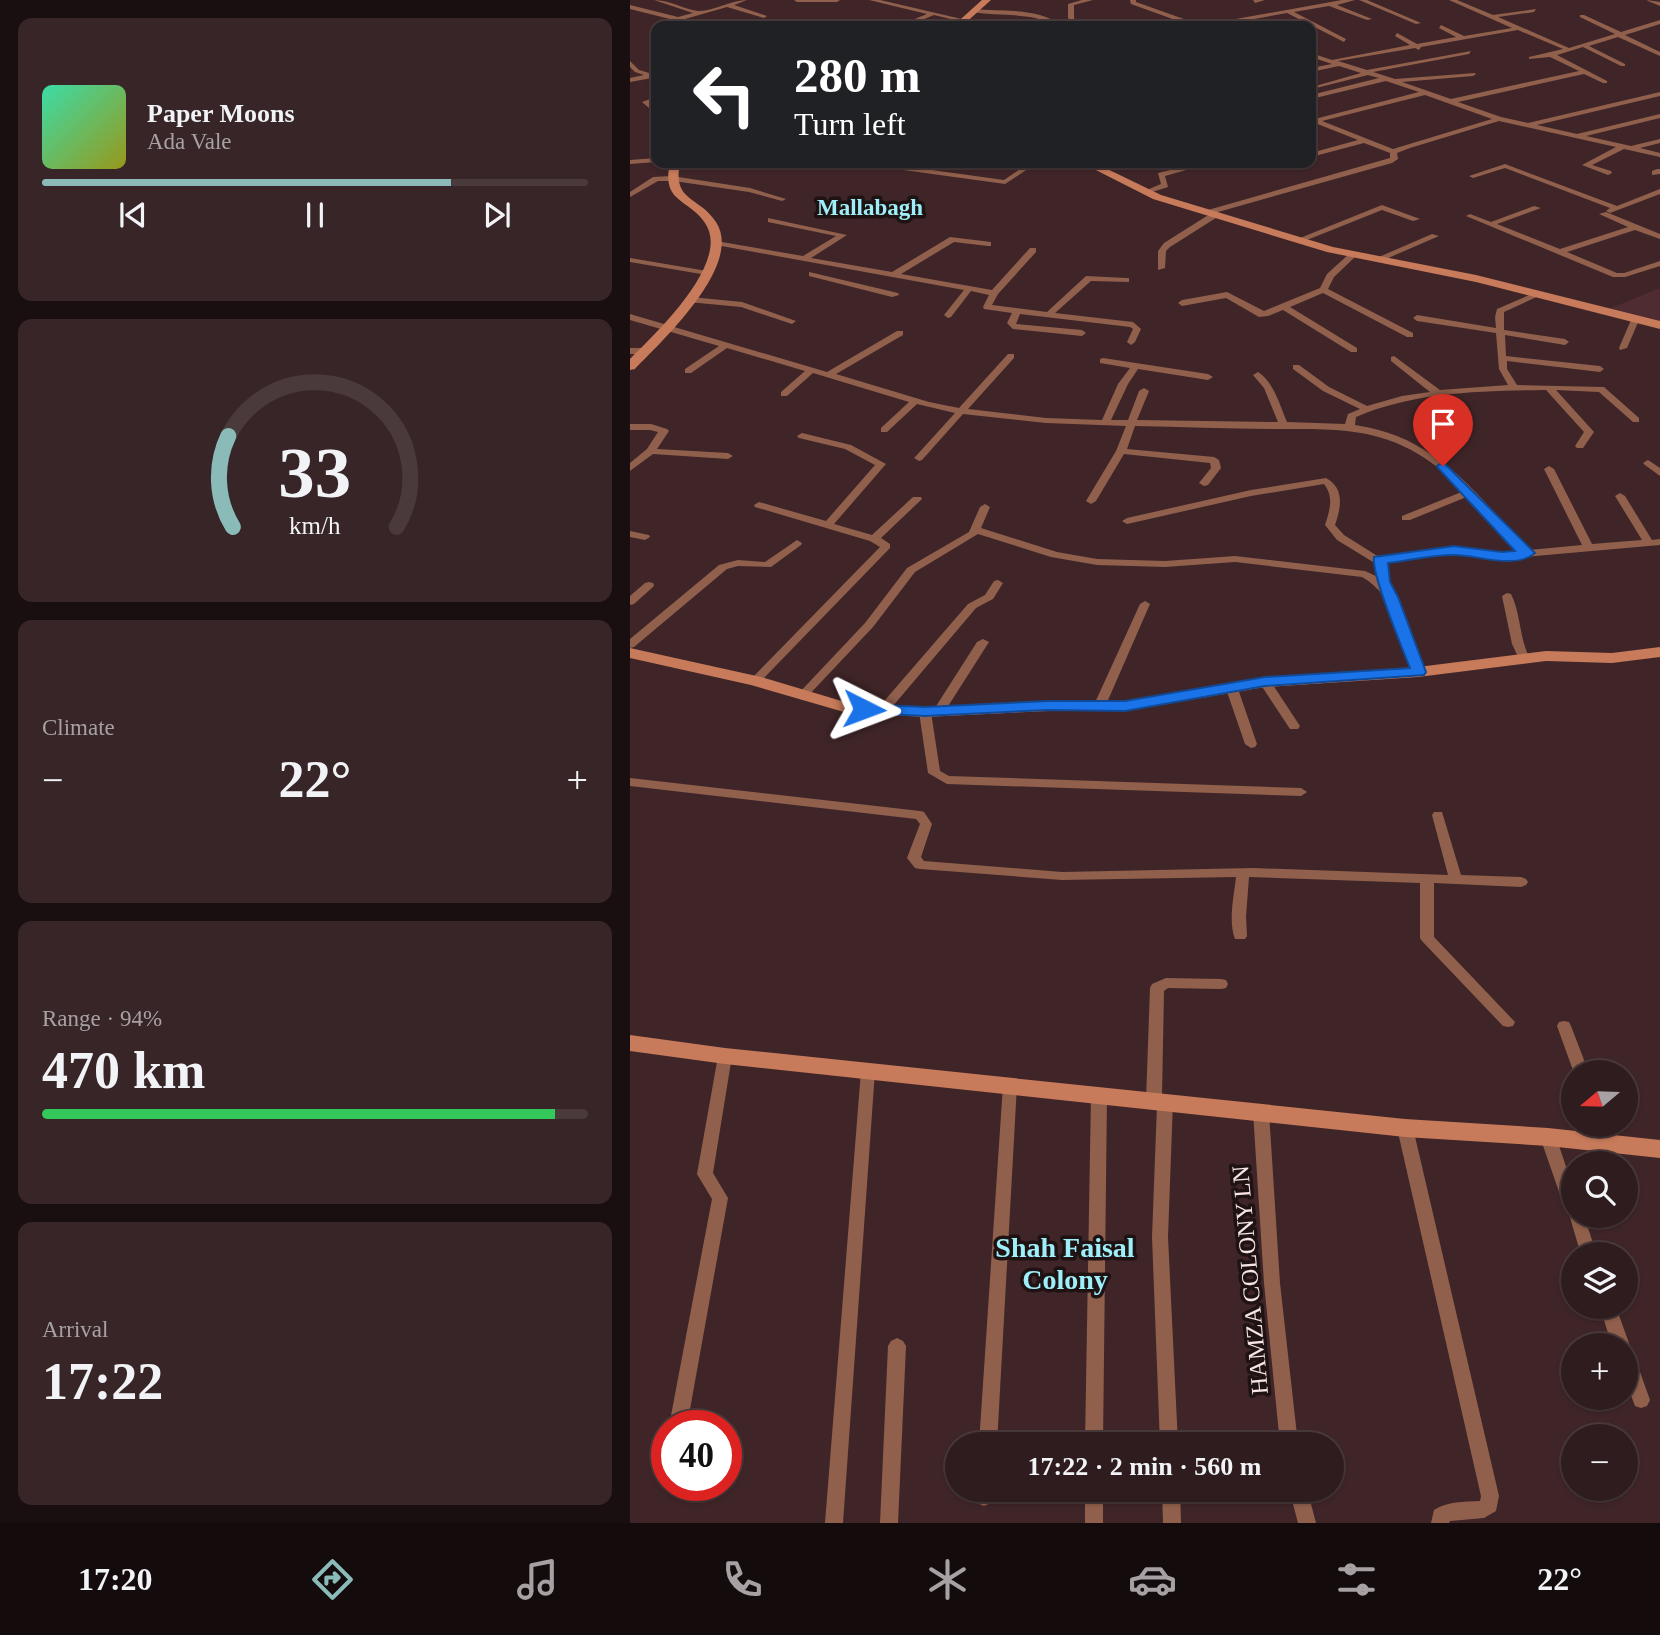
<!DOCTYPE html>
<html lang="en">
<head>
<meta charset="utf-8">
<style>
  :root { --surface:#2f1c1e; --page:#372527; --text:#f1f3f6; --muted:#a7a1a4; --line:#4a3a3c; --accent:#8bbbb9 }
  body { margin:0; font-family:"Times New Roman",serif; background:var(--page); color:var(--text); height:100vh; display:flex; flex-direction:column; font-size:26px; white-space:nowrap }
  * { box-sizing:border-box; margin:0 }
  p { font-size:23px; color:var(--muted) }
  .icon { flex:none; width:38px; height:38px; fill:none; stroke:currentColor; stroke-width:2; stroke-linecap:round; stroke-linejoin:round }
  .map { position:relative; flex:1; overflow:hidden }
  .drawer { display:flex; flex-direction:column; gap:18px; padding:18px; background:#1a0f10; width:630px }
  .drawer>* { flex:none }
  .top-card { position:absolute; left:21px; top:21px; width:665px; height:147px; border-radius:14px; box-shadow:0 2px 5px #0004,0 0 0 2px var(--line); background:#202124; color:#fff; overflow:hidden }
  .needle { width:46px; rotate:251deg }
  .buttons { position:absolute; left:931px; top:1060px; display:grid; gap:14px }
  .buttons a { display:grid; place-items:center; width:77px; height:77px; border-radius:50%; background:var(--surface); box-shadow:0 2px 5px #0004,0 0 0 2px var(--line); font-size:35px }
  .speed { position:absolute; left:21px; top:1410px; display:flex; gap:14px; font-size:35px; font-weight:700; text-align:center }
  .speed>* { display:grid; place-content:center; width:91px; height:91px; border-radius:50%; background:var(--surface); box-shadow:0 2px 5px #0004,0 0 0 2px var(--line); line-height:1 }
  .speed .limit { border:10px solid #d22; background:#fff; color:#111 }
  .pin { position:absolute; display:grid; place-items:center; width:60px; height:60px; color:#fff; margin:-72px -30px; border-radius:50% 50% 50% 0; rotate:-45deg; box-shadow:0 0 7px #0007 }
  .pin .icon { rotate:45deg }
  .me { position:absolute; width:77px; margin:-38px; rotate:93deg; stroke-linejoin:round; filter:drop-shadow(0 0 5px #0008) }
  .turn { display:flex; align-items:center; gap:24px; height:147px; padding:0 28px; font-size:32px }
  .turn .icon { width:91px; height:91px; stroke-width:2.5 }
  .turn b { display:block; font-size:49px; line-height:60px }
  .big { font-size:52px; font-weight:700; line-height:1.1 }
  .drawer .card { flex:1; display:flex; flex-direction:column; justify-content:center; gap:10px; min-width:0; padding:0 24px; border-radius:14px; background:var(--page) }
  .drawer .dial { align-items:center; gap:0 }
  .dial svg { height:182px; overflow:visible; fill:none; stroke:var(--line); stroke-width:7; stroke-linecap:round; text-anchor:middle }
  .dial text { fill:var(--text); stroke:none }
  .song { display:flex; align-items:center; gap:21px }
  .cover { width:84px; height:84px; border-radius:10px; background:linear-gradient(135deg,hsl(160 70% 55%),hsl(60 70% 35%)) }
  .played { height:7px; border-radius:4px; background:linear-gradient(90deg,var(--accent) 75%,var(--line) 75%) }
  .keys { display:flex; justify-content:space-around; direction:ltr }
  .heat { display:flex; justify-content:space-between; align-items:center; font-size:38px; direction:ltr }
  .charge { height:10px; border-radius:5px; background:linear-gradient(90deg,#34c759 94%,var(--line) 0) }
  .trip { position:absolute; left:315px; top:1432px; width:399px; height:70px; border-radius:35px; background:var(--surface); box-shadow:0 2px 5px #0004,0 0 0 2px var(--line); font-weight:700; line-height:70px; text-align:center }
  .menu { display:flex; height:112px; justify-content:space-around; align-items:center; background:#130b0c; color:var(--muted) }
  .menu .icon { width:49px; height:49px }
  .menu .active { color:var(--accent) }
  .menu b { font-size:32px; color:var(--text) }
  main { display:flex; flex:1; min-height:0 }
  .map>svg:first-child { display:block }
</style>
</head>
<body>
<main>
<section class="drawer">
<div class="card">
<div class="song"><i class="cover"></i><div><b>Paper Moons</b><p>Ada Vale</p></div></div>
<div class="played"></div>
<div class="keys"><svg class="icon" aria-label="previous" viewBox="0 0 24 24"><path d="M18 5L8 12l10 7zM5 5v14"/></svg><svg class="icon" aria-label="pause" viewBox="0 0 24 24"><path d="M8 5v14M16 5v14"/></svg><svg class="icon" aria-label="next" viewBox="0 0 24 24"><path d="M6 5l10 7-10 7zM19 5v14"/></svg></div>
</div>
<div class="card dial"><svg viewBox="0 0 100 80">
<path d="M14 69A42 42 0 1 1 86 69"/>
<path d="M14 69A42 42 0 0 1 12 29" stroke="#8bbbb9"/>
<text x="50" y="56" font-size="32" font-weight="700">33</text>
<text x="50" y="72" font-size="11">km/h</text>
</svg></div>
<div class="card"><p>Climate</p>
<div class="heat"><a>−</a><b class="big">22°</b><a>+</a></div>
</div>
<div class="card"><p>Range · 94%</p><b class="big">470 km</b><div class="charge"></div></div>
<div class="card"><p>Arrival</p><b class="big">17:22</b></div>
</section>
<div class="map">
<svg width="1030" height="1523" viewBox="0 0 1030 1523">
  <rect width="100%" height="100%" fill="#3f2528"/>
  <!-- built -->
  <path fill="#4e2c31" d="M1030 288V324L979 309Z"/>
  <g fill="none" stroke-linecap="round" stroke-linejoin="round">
    <!-- street -->
    <g fill="#90604c" fill-rule="evenodd">
      <path d="M24 0C40 0 53 9 68 11 82 12 101 0 117 0L104 5 137 16 134 18 97 7 48 21 0 9V5L48 17 63 13Z"/>
      <path d="M164 0H210L207 2H167Z"/>
      <path d="M239 0H250L336 20 333 22 304 15 277 26 275 23 297 14Z"/>
      <path d="M452 0H463L444 5V18L448 23 466 21 468 24 440 26 443 24 438 18V4Z"/>
      <path d="M500 0H506V2L565 23 578 24 712 0H725L707 5 742 19 737 20 699 6 664 12 716 39 714 42 657 13 586 26H562L501 4Z"/>
      <path d="M623 0H635L625 3Z"/>
      <path d="M729 0H737L791 23 786 24Z"/>
      <path d="M819 0H827L863 15 906 9 904 12 868 17 939 48 985 34 950 17V15H954L991 32 1030 20V24L995 35 1030 52V56L988 37 959 46 995 64V66H991L953 47 927 55 977 81V83H973L954 74 828 102 871 117 898 123 1030 92V96L907 125 947 134 1030 114V118L956 136 1001 146 1030 139V143L1010 148 1030 153V157L994 149 962 165 981 171 982 173 978 175 952 165 986 147 869 121 780 148 767 153 768 159 762 163 588 212 589 216 540 247 536 251 535 268 528 270V251L534 243 580 214 577 212 578 210 760 158V153L734 143 681 157V153L728 140 685 123 681 124V120L789 92 756 81 681 99V95L749 78 738 75 682 89V87L731 73 709 66 681 72V68L702 64 681 57V53L702 60 780 45 765 36 767 33 787 44 826 37 809 28 811 25 834 36 882 28ZM888 30 933 49 899 57V59L920 57 949 71 821 99 772 82 843 76 846 74 845 73 765 79 743 72 839 54 841 51 737 70 708 61 785 48 789 50 791 47ZM795 95 862 119 763 149 692 121Z"/>
      <path d="M1017 0 1030 2V6L1018 1Z"/>
      <path d="M344 9C372 12 409 7 432 26 422 26 411 18 400 17 380 14 361 15 342 12Z"/>
      <path d="M0 61 9 70 26 75V79L22 78 0 82V78L14 75 5 72 0 67Z"/>
      <path d="M26 97V101L20 103 26 109V114L12 102Z"/>
      <path d="M26 158V162L0 164V160Z"/>
      <path d="M233 163H251L374 180 399 163H407L375 184 237 165Z"/>
      <path d="M569 163H581L535 176 538 187 516 194 512 192 531 184 528 173Z"/>
      <path d="M875 164 987 206 1030 189V194L980 213 976 211 980 208 875 168 843 178 839 176Z"/>
      <path d="M1027 169H1030V174L1022 175V171Z"/>
      <path d="M42 176 120 188 156 199 152 201 119 192 44 181H28L0 197V192L23 177Z"/>
      <path d="M752 205 790 219 783 221 752 210 672 242 665 240Z"/>
      <path d="M904 206 911 208 867 224 930 249 998 227 969 214 976 212 1030 234V239L1005 230 937 252 987 273H994L1030 261V266L995 277H983L836 216 840 214 861 222Z"/>
      <path d="M138 218 217 235 181 258 262 272 320 237 361 242V246H358L324 242 271 274 362 290 400 248H406V252L368 294 362 305 417 312 456 276 496 278H499V282L461 281 425 313 503 322 511 329 505 342 501 345 497 342 503 329 500 327 390 314 386 324 452 330 456 333 452 336 383 329 377 323 382 313 354 309 353 307 359 295 341 291 321 317 318 318 314 315 334 290 86 245 82 243 86 241 173 256 206 236 138 222Z"/>
      <path d="M802 234 809 236 749 262 742 260Z"/>
      <path d="M719 254 726 256 704 277 698 289 783 333V337H777L693 293 660 307 727 348V352H721L653 310 638 316 629 317 596 298 552 306 548 303 552 300 597 292 634 311 690 288 697 274Z"/>
      <path d="M0 258 77 271 81 273 77 275 0 262Z"/>
      <path d="M179 272 268 293 269 295 262 297 179 276Z"/>
      <path d="M904 293 911 295 874 312V330L935 339 939 342 935 345 875 335 876 356 970 366 974 369 970 372 877 361V369L887 385 974 387 1009 418V422H1003L969 392 926 390 964 432 953 448H947L945 446 954 432 916 390H914C851 391 784 392 726 417L725 425C804 436 846 491 895 548L899 550 952 545 914 469 919 466 924 469 962 544 1012 540 985 496 990 493 995 496 1022 540 1030 539V545L872 559 824 554 755 562C760 567 760 579 757 584 778 608 784 643 794 672L788 675 782 672C772 638 766 596 732 577L605 562 535 567 467 565 421 557 348 534 285 572 243 627 176 698 172 700 166 696 168 694 235 623 277 568 339 532 350 507 355 504 360 507 351 528 427 552 467 559 535 561 605 556 735 571 748 577V567L743 562 707 540 695 525C700 510 704 497 694 484L621 496 497 524 492 521 497 518 621 490 696 478C715 488 711 508 705 525L714 535 749 557 824 548 872 553 886 551 839 496 780 520H772V516L834 491C777 433 732 428 655 429 605 429 555 427 505 426L497 449 584 457 589 460 591 468 578 485 574 486 569 483 581 468 580 463 494 454 466 501 461 504 456 501 486 451 496 426 416 423 333 414 292 460 289 461 284 458 286 456 325 413 287 404 257 432H251V428L279 402 183 373 157 396H151V392L175 371 97 348 61 373H55V369L89 346 0 320V314L197 372 267 331H273V335L206 374 299 402 329 408 378 354H384V358L338 409 416 418 472 420 488 384 500 368 470 363V359L473 358 578 374 583 377 578 380 508 369 498 384 481 420H498L509 391 514 388 519 391 507 420 648 422 634 388 623 375 628 372C644 382 650 406 657 422L715 424 718 414 730 409 693 391 663 369V365H669L699 387 737 406 772 396 800 392 761 361V357L764 356 810 390 878 385 869 369 866 333 787 321 783 318 787 315 866 328 865 317 867 309Z"/>
      <path d="M61 297 112 302 166 321 162 324 111 307 58 302 57 300Z"/>
      <path d="M1005 317 1009 320 997 348 990 350 989 348 1001 320Z"/>
      <path d="M0 348H14L18 351 14 354H0Z"/>
      <path d="M0 424H21L37 429 39 431 27 449 98 453 103 456 98 459 23 454 0 471V463L17 449 28 432 20 430H0Z"/>
      <path d="M172 433 221 445 256 464 204 524 242 535 283 497H291L292 499 251 538 260 544V548L129 683H121L119 681 121 679 250 547 240 541 125 507 124 505 129 502 196 521 245 465 215 449 169 438 167 436Z"/>
      <path d="M1018 460 1030 468V476L1015 465 1013 463Z"/>
      <path d="M0 531 19 535 20 537 15 540 0 537Z"/>
      <path d="M167 540 172 543 171 545 141 567 108 566 97 569 4 647 0 648V639L89 565 108 560 135 562Z"/>
      <path d="M368 580 373 583 363 599 346 608 257 713H249L247 710 249 707 338 604 355 595 364 581Z"/>
      <path d="M19 582 23 583 24 585 23 587 4 604 0 605V596L15 583Z"/>
      <path d="M877 593 881 594C891 614 889 638 900 659L898 661H890L882 644 872 596Z"/>
      <path d="M515 601 520 604 475 707 473 710H465L463 707 510 604Z"/>
      <path d="M353 639 359 642 315 711 313 714H305L303 711 347 642Z"/>
      <path d="M635 679 641 682 670 726 668 729H660L658 726 629 682Z"/>
      <path d="M601 683 607 686 627 744 625 747 621 748 615 744 595 686Z"/>
      <path d="M295 708 301 712 310 771 319 776 671 788 677 792 671 796 317 784 298 773 289 712Z"/>
      <path d="M0 778 290 811 294 812 302 824 291 857 294 861 432 872 624 868 818 875 802 815 804 812H812L831 875 891 877 896 879 898 882 896 885 891 887 804 883V937L885 1022 883 1026 878 1027 873 1026 792 941 790 938V883L619 877 616 917 617 936 615 939H605C598 921 604 896 606 877L432 880 290 869 285 868 277 858 290 824 286 819 0 786Z"/>
      <path d="M536 978 591 979 596 980 598 984 596 988 591 989 538 988 534 991 532 1096 540 1097 543 1101 538 1237 548 1444H530L522 1237 527 1105 519 1104 516 1100 520 988 522 984Z"/>
      <path d="M934 1021 939 1022 941 1026 959 1073H944L927 1026 929 1022Z"/>
      <path d="M95 1050 100 1052 102 1056 83 1173 98 1198 57 1426H39L82 1199 67 1174 88 1056 90 1052Z"/>
      <path d="M238 1065 243 1067 245 1071 213 1523H195L231 1071 233 1067Z"/>
      <path d="M380 1079 385 1081 387 1085 367 1444H349L373 1085 375 1081Z"/>
      <path d="M469 1088 474 1090 477 1094 473 1444H455L461 1094 464 1090Z"/>
      <path d="M631 1106 636 1108 639 1112 650 1283 668 1444H650L634 1283 623 1112 626 1108Z"/>
      <path d="M775 1122 780 1124 783 1128 869 1496 866 1511 854 1518 820 1521 819 1523H801L804 1510C818 1501 834 1502 850 1501L851 1496 767 1128 770 1124Z"/>
      <path d="M964 1125H980L987 1144 984 1148 979 1150 974 1148Z"/>
      <path d="M918 1131 923 1133 926 1137 943 1187V1216H954L967 1255H951L939 1214 935 1209 910 1137 913 1133Z"/>
      <path d="M970 1307H986L1000 1346 997 1351 1002 1353 1005 1358 1020 1400 1017 1406 1011 1408 1005 1406 996 1382V1346H982Z"/>
      <path d="M267 1338 273 1341 276 1346 268 1523H250L258 1346 261 1341Z"/>
      <path d="M346 1489H364L361 1503 354 1506 347 1503 345 1497Z"/>
      <rect x="455" y="1489" width="18" height="34"/>
      <path d="M532 1489H550L551 1523H533Z"/>
      <path d="M659 1489H677L686 1523H668Z"/>
    </g>
    <!-- secondary -->
    <g fill="#c87b5a" fill-rule="evenodd">
      <path d="M352 0H361L332 26H323Z"/>
      <path d="M40 163H50C42 202 69 196 86 222 114 265 32 341 5 369L0 370V359C25 334 102 262 75 223 58 198 31 203 40 163Z"/>
      <path d="M452 163H465L531 195 703 247 846 275 1030 321V329L846 282 697 252 523 199Z"/>
      <path d="M1030 647V657L982 663 916 661 788 677 635 687 495 711H418L295 717 214 712 121 685 0 658V648L131 677 215 702 295 707 418 701H495L635 677 788 667 916 651 982 653Z"/>
      <path d="M0 1035 95 1048 775 1119 918 1128 1030 1140V1158L918 1146 775 1137 95 1064 0 1051Z"/>
    </g>
  </g>
  <!-- route -->
  <path fill="#1a73e8" stroke="#114b97" stroke-width="2" d="M813 462 905 553C885 570 848 555 824 555 803 555 780 560 758 563L760 582 768 597 796 672 794 675 635 686 495 711 418 710 295 716 234 713 226 709 234 704 295 707 418 701H495L635 677 780 668C771 645 741 574 744 557L824 546 872 552 885 551 808 468 807 466Z"/>
  <g text-anchor="middle" dominant-baseline="central" stroke-width="7" stroke-linejoin="round" paint-order="stroke">
    <!-- far-district labels -->
    <g font-size="23" font-weight="bold" fill="#9eeff9" stroke="#1e1213">
      <text x="240" y="207">Mallabagh</text>
    </g>
    <!-- near-street labels -->
    <g font-size="24" fill="#f7e4e6" stroke="#1e1213">
      <text transform="translate(620 1280) rotate(-95)">HAMZA COLONY LN</text>
    </g>
    <!-- near-neighbourhood labels -->
    <g font-size="28" font-weight="bold" fill="#9eeff9" stroke="#1e1213">
      <text x="435" y="1247">Shah Faisal<tspan x="435" dy="32">Colony</tspan></text>
    </g>
  </g>
</svg>
<div class="buttons">
<a><svg class="needle" viewBox="-14 -14 28 28"><path d="M0-13l5 13h-10z" fill="#e53935"/><path d="M0 13l5-13h-10z" fill="#a7a1a4"/></svg></a>
<a><svg class="icon" aria-label="search" viewBox="0 0 24 24"><circle cx="10" cy="10" r="6"/><path d="M15 15l6 6"/></svg></a>
<a><svg class="icon" aria-label="layers" viewBox="0 0 24 24"><path d="M12 4l9 5-9 5-9-5zM3 14l9 5 9-5"/></svg></a>
<a>+</a>
<a>−</a>
</div>
<div class="speed"><div class="limit">40</div></div>
<div class="pin" style="left:813px;top:466px;background:#d93025"><svg class="icon" aria-label="arrive" viewBox="0 0 24 24"><path d="M6 21V4h12l-3 4 3 4H6"/></svg></div>
<svg class="me" style="left:234px;top:709px" viewBox="-20 -20 40 40"><path d="M0-17L14 15 0 8-14 15z" fill="#1a73e8" stroke="#fff" stroke-width="4"/></svg>
<div class="trip">17:22 · 2 min · 560 m</div>
<div class="top-card">
<div class="turn"><svg class="icon" aria-label="left" viewBox="0 0 24 24"><path d="M17 20v-9H6M10 6l-5 5 5 5"/></svg><div><b>280 m</b>Turn left</div></div>
</div>
</div>
</main>
<nav class="menu">
<b>17:20</b>
<svg class="icon active" aria-label="directions" viewBox="0 0 24 24"><path d="M12 3l9 9-9 9-9-9zM9 14v-3h6M13 9l2 2-2 2"/></svg>
<svg class="icon" aria-label="music" viewBox="0 0 24 24"><path d="M9 18V5l10-2v13"/><circle cx="6" cy="18" r="3"/><circle cx="16" cy="16" r="3"/></svg>
<svg class="icon" aria-label="phone" viewBox="0 0 24 24"><path d="M5 4h4l2 5-3 2q2 4 5 5l2-3 5 2v4C11 20 4 13 5 4z"/></svg>
<svg class="icon" aria-label="climate" viewBox="0 0 24 24"><path d="M12 3v18M4 7l16 10M4 17L20 7"/></svg>
<svg class="icon" aria-label="car" viewBox="0 0 24 24"><path d="M5 17H2v-5l4-1 3-4h7l3 4 3 1v5h-3M9 17h6M6 11h13"/><circle cx="7" cy="17" r="2"/><circle cx="17" cy="17" r="2"/></svg>
<svg class="icon" aria-label="filters" viewBox="0 0 24 24"><path d="M4 7h16M4 17h16"/><circle cx="9" cy="7" r="2"/><circle cx="15" cy="17" r="2"/></svg>
<b>22°</b>
</nav>
</body>
</html>
